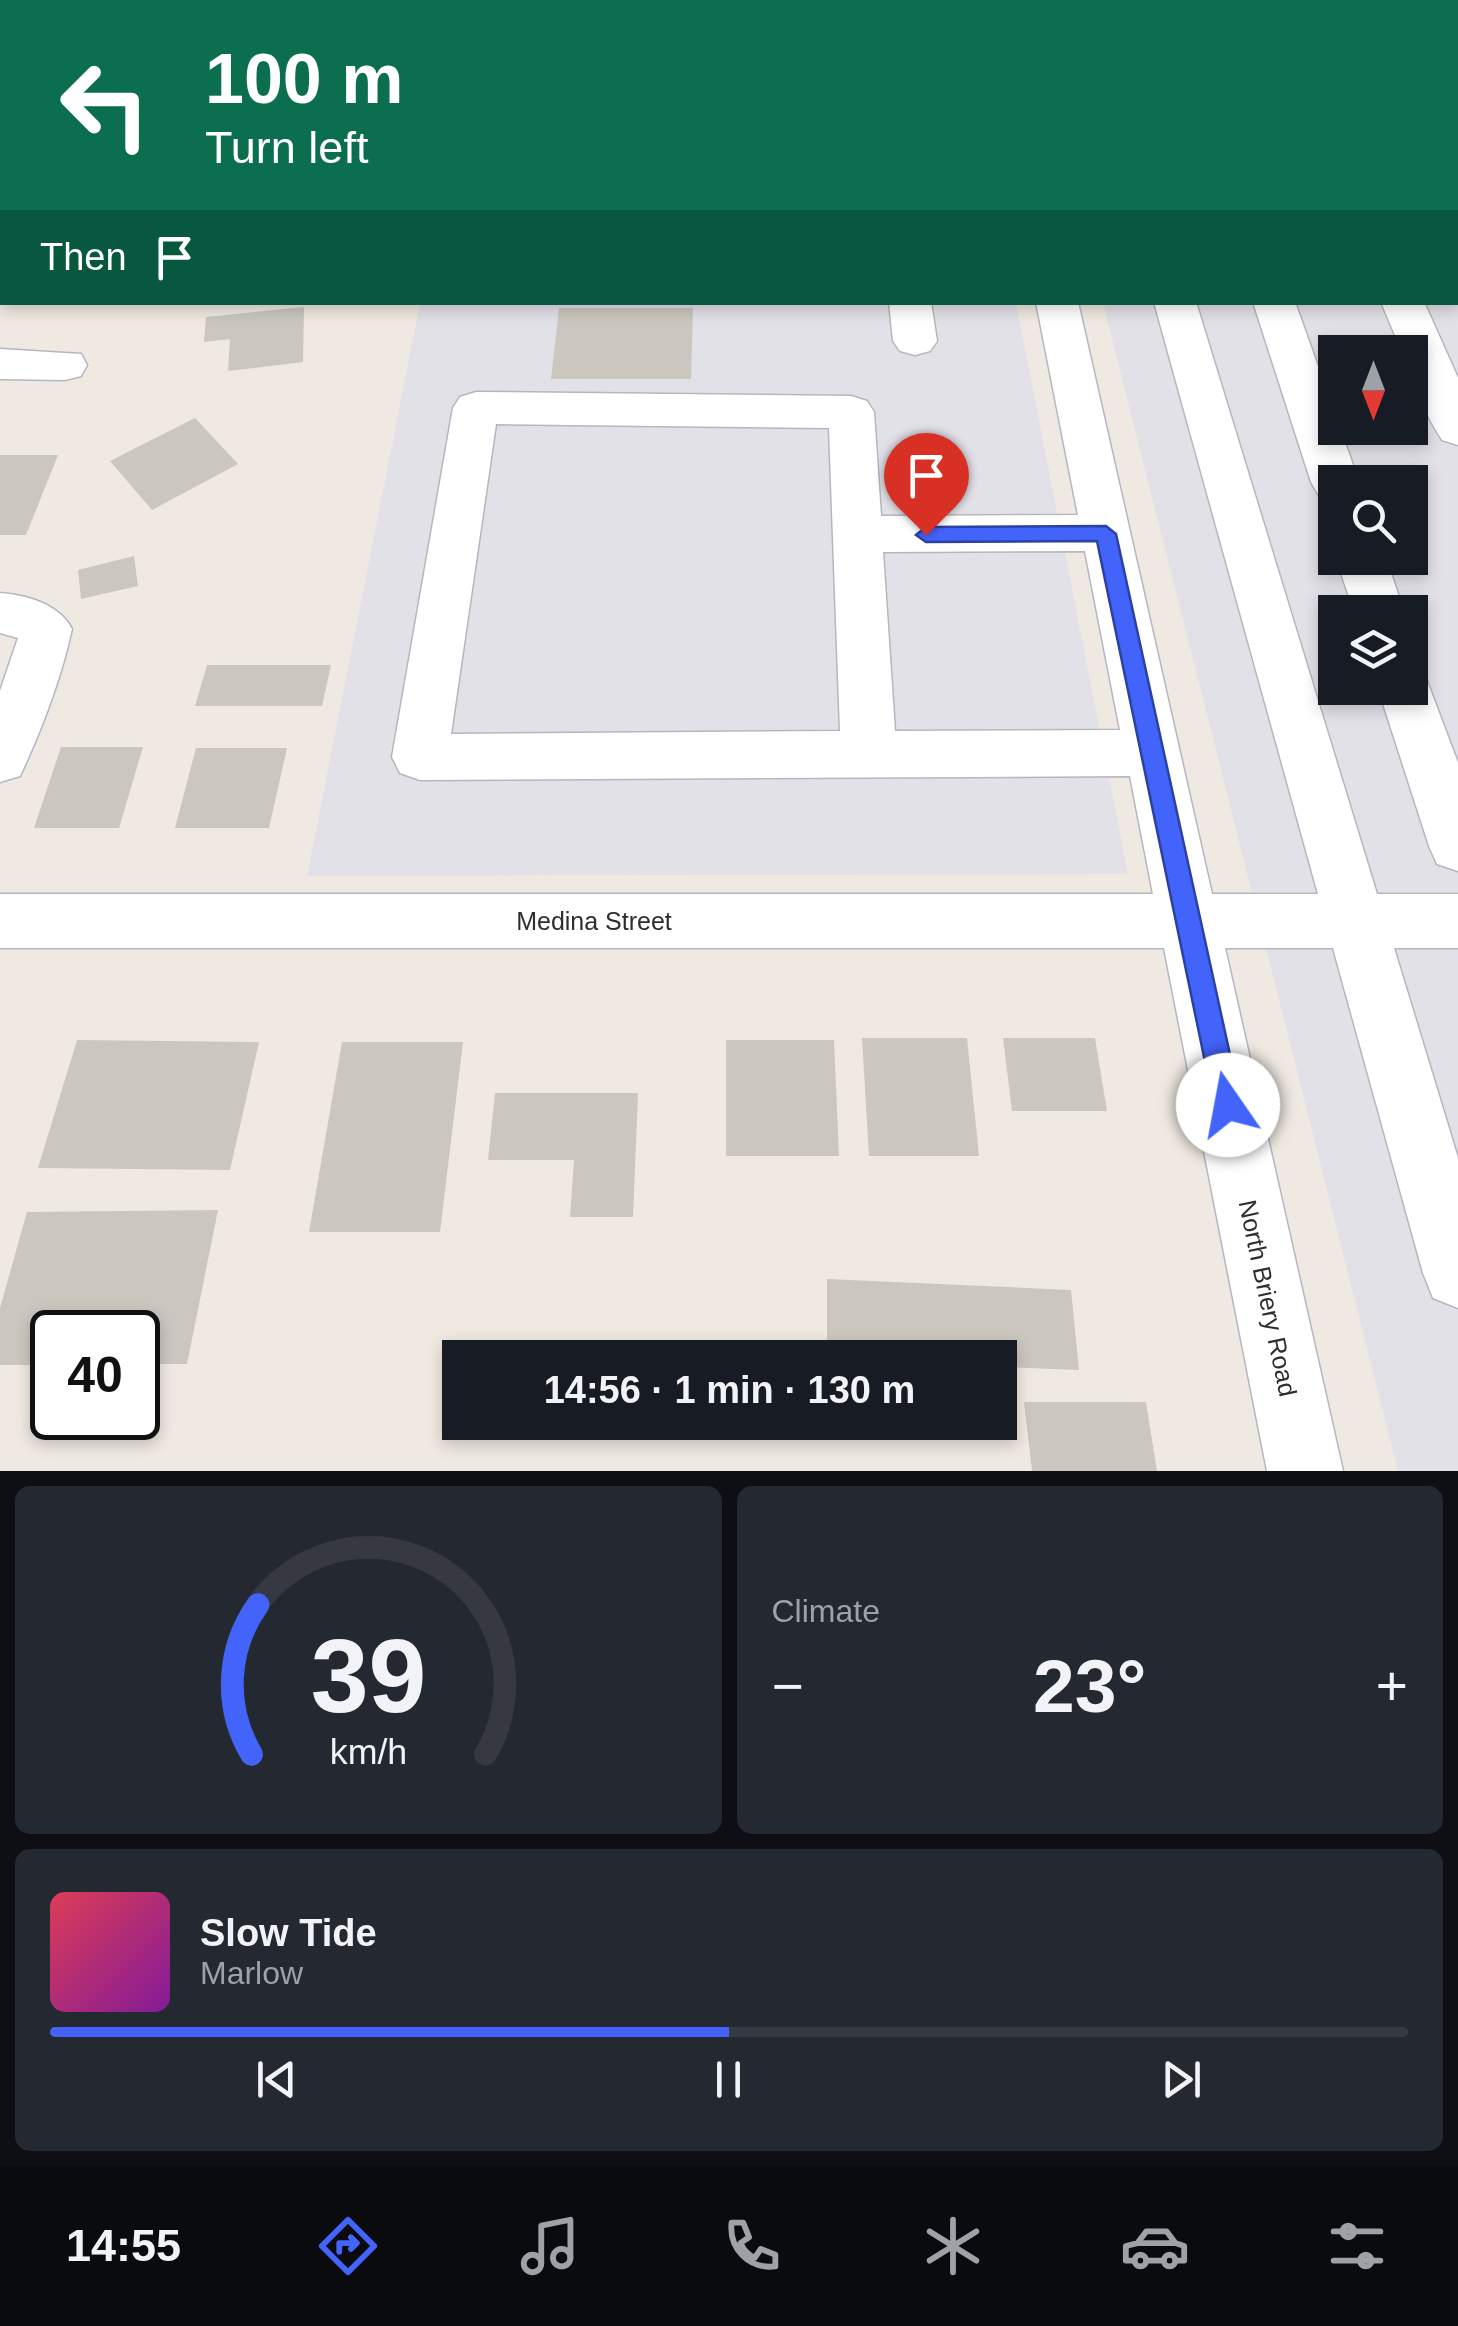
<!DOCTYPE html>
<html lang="en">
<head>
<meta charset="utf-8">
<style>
  :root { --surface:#171b24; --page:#242831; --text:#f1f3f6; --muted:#9ea1a6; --line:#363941; --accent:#4264fb }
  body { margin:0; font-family:Helvetica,sans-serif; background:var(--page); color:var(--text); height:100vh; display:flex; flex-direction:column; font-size:38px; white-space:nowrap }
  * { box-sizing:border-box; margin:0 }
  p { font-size:32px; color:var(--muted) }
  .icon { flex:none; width:55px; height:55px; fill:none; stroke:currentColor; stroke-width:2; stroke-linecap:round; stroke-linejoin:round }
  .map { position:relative; height:1471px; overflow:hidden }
  .details { display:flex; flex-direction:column; gap:15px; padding:15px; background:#0d0f14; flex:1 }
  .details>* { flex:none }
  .banner { position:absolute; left:0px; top:0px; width:1460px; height:305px; box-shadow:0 5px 15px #0003; background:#0b6e4f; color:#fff; overflow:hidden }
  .needle { width:65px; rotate:180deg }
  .buttons { position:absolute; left:1318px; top:335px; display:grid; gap:20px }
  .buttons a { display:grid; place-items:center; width:110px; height:110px; border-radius:0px; background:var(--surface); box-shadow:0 5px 15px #0003; font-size:50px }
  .speed { position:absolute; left:30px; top:1310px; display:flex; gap:20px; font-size:50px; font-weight:700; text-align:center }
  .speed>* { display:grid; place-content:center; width:130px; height:130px; border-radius:50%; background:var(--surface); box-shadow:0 5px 15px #0003; line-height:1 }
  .speed .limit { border:5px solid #111; border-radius:15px; background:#fff; color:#111 }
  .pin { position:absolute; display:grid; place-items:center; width:85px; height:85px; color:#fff; margin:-102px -42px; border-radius:50% 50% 50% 0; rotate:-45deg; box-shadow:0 0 10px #0007 }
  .pin .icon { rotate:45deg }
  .me { position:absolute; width:110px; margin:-55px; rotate:348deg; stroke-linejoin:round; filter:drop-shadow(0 0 8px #0008) }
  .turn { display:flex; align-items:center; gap:35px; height:210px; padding:0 40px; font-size:45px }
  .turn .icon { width:130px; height:130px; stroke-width:2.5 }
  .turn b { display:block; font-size:70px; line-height:85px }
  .then { display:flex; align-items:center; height:95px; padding:0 40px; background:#0003; gap:20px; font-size:38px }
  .big { font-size:75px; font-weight:700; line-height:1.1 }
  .details .widget { flex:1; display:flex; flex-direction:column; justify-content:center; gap:15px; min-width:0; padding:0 35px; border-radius:15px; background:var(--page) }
  .details .dial { align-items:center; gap:0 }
  .dial svg { height:260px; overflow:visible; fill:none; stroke:var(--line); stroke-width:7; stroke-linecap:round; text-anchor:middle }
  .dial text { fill:var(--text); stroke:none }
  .song { display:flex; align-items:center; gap:30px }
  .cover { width:120px; height:120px; border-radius:15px; background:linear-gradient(135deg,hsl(350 70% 55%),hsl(290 70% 35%)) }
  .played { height:10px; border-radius:5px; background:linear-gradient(90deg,var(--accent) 50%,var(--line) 50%) }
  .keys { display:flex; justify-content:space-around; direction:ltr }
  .heat { display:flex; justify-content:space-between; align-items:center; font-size:55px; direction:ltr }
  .details .tiles { flex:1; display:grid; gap:15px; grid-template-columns:1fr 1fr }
  .widget:last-child { grid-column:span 2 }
  .trip { position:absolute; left:442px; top:1340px; width:575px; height:100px; border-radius:0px; background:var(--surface); box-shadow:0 5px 15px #0003; font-weight:700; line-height:100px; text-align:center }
  .dock { display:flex; height:160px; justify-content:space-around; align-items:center; background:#090b0e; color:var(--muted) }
  .dock .icon { width:70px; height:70px }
  .dock .on { color:var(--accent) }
  .dock b { font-size:45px; color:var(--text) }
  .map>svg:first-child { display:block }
</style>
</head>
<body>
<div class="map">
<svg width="1458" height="1471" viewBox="0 0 1458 1471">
  <rect width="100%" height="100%" fill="#efe9e1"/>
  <!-- industrial -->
  <g fill="#e3e1e8" fill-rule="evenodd">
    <path d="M0 0H957V2H2L0 181Z"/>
    <path d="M1026 0H1458V1471H1398L1103 303 1458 302V2ZM1335 352H1410V428H1335ZM1335 482H1410V558H1335ZM1335 612H1410V688H1335Z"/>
    <path d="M420 303H1016L1128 874 307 876Z"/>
  </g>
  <!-- building -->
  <g fill="#cbc7bf">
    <path d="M304 307 303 362 228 371 230 339 204 342 206 317Z"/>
    <path d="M559 308H693L691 379H551Z"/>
    <path d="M195 418 238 464 152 510 110 461Z"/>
    <path d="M0 455H58L26 535H0Z"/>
    <path d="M134 556 138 586 81 599 78 570Z"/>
    <path d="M207 665H331L322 706H195Z"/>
    <path d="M61 747H143L119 828H34Z"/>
    <path d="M196 748H287L269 828H175Z"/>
    <path d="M862 1038H967L979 1156H869Z"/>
    <path d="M1003 1038H1095L1107 1111H1012Z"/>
    <path d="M77 1040 259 1042 230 1170 38 1168Z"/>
    <path d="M726 1040H834L839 1156H726Z"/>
    <path d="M342 1042H463L440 1232H309Z"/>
    <path d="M495 1093H638L633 1217H570L574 1160H488Z"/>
    <path d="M218 1210 187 1364H138V1332H52V1365H0V1308L27 1212Z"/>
    <path d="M827 1279 1071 1290 1079 1370 1000 1367V1358H827Z"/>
    <path d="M1024 1402H1146L1157 1471H1032Z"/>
  </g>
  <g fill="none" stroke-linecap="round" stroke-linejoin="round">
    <!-- minor casing -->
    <g stroke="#b4b7c1" stroke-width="3">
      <g id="minor">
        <path d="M227 0H607L605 2Z"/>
        <rect x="728" y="0" width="34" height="2"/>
        <path d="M852 0H886L887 2H853Z"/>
        <path d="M975 0H1009L1010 2H976Z"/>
        <path d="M1345 0H1379L1380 2H1346Z"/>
        <path d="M889 302H931L937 341 930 351 915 355 900 351 893 341Z"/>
        <path d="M1036 302H1078L1212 894H1318L1154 302H1196L1377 894H1458V948H1394L1458 1158V1308L1433 1298 1423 1273 1333 948H1225L1343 1471H1267L1164 948H0V894H1153L1130 776 420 780 400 773 392 757 453 408 460 397 476 392 851 396 867 401 874 412 881 516 1078 515ZM496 424 829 428 840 731 451 734ZM1085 551 1120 730 895 731 883 552Z"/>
        <path d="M1253 302H1295L1335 414V428H1340L1359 482H1335V499L1318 494 1311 482Z"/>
        <path d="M1381 302H1424L1458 378V445L1442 440C1426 415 1410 382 1410 352H1402Z"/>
        <path d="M0 349 81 354 87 365 81 376 65 380 0 379Z"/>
        <path d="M1336 558H1386L1404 612H1354Z"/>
        <path d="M0 593C27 595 59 604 72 629 61 679 42 729 20 776L0 782V691L18 638 0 633Z"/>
        <path d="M1410 668 1424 673 1458 763V871L1437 864 1429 846 1378 688H1410Z"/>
      </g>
    </g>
    <!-- minor -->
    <use href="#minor" fill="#fff" fill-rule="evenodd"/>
  </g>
  <!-- route -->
  <path fill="#4264fb" stroke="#2b41a3" stroke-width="2.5" d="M1106 526 1116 534 1241 1105 1237 1114 1228 1118 1218 1114 1214 1105 1097 541 926 542 916 535 926 527Z"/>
  <g text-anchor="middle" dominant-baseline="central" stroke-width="8" stroke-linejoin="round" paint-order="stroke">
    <!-- street labels -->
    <g font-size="25" fill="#2e2e2e" stroke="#fff">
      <text x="594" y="921">Medina Street</text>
      <text transform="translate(1268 1298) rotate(78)">North Briery Road</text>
    </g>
  </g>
</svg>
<div class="buttons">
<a><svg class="needle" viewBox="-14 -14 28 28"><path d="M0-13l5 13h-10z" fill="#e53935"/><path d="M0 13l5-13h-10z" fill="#9ea1a6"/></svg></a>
<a><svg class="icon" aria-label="search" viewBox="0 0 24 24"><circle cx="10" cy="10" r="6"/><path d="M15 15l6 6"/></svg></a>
<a><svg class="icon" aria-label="layers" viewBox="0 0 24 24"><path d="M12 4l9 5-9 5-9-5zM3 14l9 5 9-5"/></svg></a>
</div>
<div class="speed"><div class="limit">40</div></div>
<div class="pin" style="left:926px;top:535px;background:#d93025"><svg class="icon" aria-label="arrive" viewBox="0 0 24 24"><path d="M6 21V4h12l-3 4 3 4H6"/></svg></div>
<svg class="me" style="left:1228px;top:1105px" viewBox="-20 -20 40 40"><circle r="19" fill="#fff"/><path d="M0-13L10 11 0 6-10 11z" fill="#4264fb"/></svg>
<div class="trip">14:56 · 1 min · 130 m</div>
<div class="banner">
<div class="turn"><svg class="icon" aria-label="left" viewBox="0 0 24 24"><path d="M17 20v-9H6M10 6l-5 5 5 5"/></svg><div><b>100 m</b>Turn left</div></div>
<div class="then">Then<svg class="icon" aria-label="arrive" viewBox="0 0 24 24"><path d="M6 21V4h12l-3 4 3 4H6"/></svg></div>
</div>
</div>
<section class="details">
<div class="tiles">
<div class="widget dial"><svg viewBox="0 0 100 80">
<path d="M14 69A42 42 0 1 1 86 69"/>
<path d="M14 69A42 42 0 0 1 16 23" stroke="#4264fb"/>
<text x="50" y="56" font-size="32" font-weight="700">39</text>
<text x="50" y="72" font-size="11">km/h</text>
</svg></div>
<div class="widget"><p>Climate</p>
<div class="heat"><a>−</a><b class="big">23°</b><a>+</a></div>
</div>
<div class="widget">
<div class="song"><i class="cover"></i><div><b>Slow Tide</b><p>Marlow</p></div></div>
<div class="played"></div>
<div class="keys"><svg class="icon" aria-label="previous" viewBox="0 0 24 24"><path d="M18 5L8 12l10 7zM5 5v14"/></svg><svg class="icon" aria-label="pause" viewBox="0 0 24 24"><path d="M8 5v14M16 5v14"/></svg><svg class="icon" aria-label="next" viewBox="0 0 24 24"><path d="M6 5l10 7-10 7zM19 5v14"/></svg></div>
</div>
</div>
</section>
<nav class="dock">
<b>14:55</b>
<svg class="icon on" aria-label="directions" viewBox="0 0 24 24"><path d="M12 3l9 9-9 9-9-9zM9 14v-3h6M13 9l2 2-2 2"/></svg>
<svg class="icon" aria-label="music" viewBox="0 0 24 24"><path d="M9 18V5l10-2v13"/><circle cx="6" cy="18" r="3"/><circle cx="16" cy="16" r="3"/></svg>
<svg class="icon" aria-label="phone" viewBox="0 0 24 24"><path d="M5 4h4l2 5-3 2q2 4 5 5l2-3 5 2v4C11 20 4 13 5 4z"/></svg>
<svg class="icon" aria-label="climate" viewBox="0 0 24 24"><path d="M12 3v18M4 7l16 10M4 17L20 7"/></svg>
<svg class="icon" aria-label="car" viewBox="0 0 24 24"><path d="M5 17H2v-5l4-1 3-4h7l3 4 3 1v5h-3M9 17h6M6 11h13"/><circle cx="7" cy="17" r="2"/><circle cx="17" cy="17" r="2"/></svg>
<svg class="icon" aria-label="filters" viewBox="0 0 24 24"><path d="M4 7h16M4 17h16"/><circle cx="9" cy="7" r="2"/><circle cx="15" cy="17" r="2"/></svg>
</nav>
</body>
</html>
